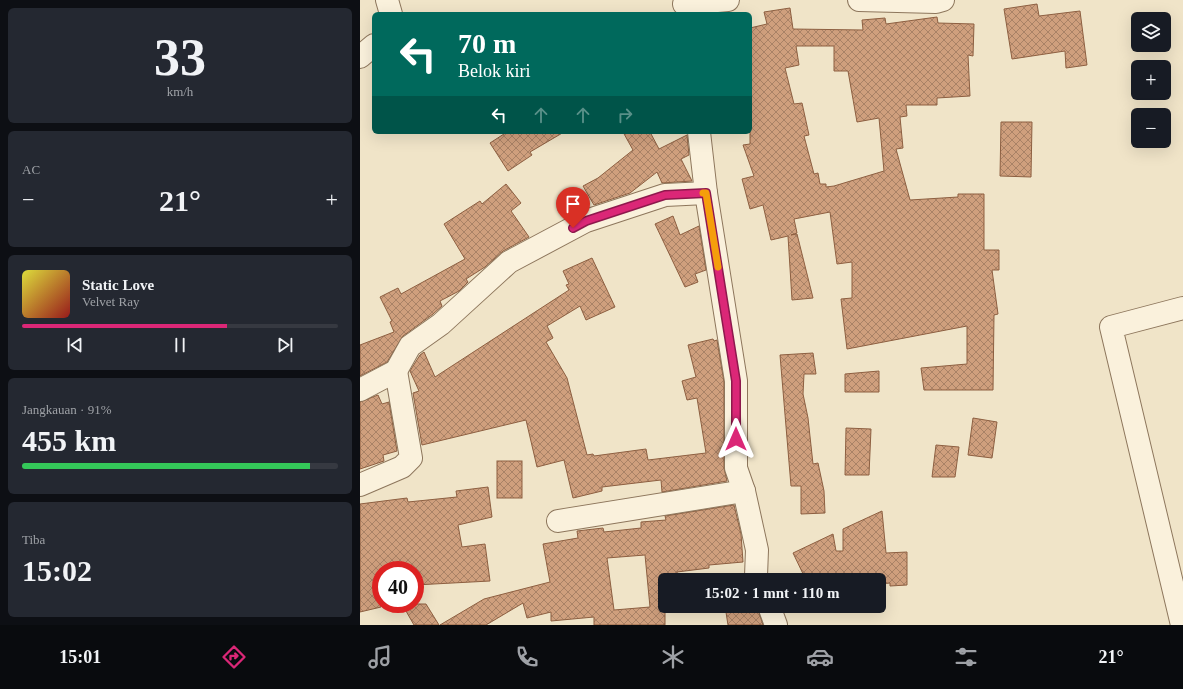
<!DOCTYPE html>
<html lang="id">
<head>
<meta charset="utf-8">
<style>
  :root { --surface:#171b24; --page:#242831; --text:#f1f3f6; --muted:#9ea1a6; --line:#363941; --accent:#db2777 }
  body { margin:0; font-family:Georgia,serif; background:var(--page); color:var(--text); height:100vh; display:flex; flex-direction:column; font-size:15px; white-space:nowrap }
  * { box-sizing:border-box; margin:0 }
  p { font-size:13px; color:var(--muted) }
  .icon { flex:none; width:22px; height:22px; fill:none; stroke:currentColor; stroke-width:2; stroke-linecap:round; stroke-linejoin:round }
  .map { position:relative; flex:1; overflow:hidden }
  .panel { display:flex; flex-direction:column; gap:8px; padding:8px; background:#0d0f14; width:360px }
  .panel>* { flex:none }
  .hud { position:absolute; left:12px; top:12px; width:380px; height:122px; border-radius:6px; box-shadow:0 4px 16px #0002; background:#00695c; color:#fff; overflow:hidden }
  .buttons { position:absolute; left:771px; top:12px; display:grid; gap:8px }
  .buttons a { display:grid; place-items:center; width:40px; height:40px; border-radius:6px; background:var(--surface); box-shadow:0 4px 16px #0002; font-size:20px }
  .speed { position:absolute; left:12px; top:561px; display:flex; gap:8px; font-size:20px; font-weight:700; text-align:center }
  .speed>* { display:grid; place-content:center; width:52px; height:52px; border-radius:50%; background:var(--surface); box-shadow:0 4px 16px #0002; line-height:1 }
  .speed .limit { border:6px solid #d22; background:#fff; color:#111 }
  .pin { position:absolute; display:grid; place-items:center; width:34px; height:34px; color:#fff; margin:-41px -17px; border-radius:50% 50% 50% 0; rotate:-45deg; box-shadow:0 0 4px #0007 }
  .pin .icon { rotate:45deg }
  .me { position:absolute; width:44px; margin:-22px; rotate:0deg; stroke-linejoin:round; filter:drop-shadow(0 0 3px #0008) }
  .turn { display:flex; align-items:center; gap:14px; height:84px; padding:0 20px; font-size:18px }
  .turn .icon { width:52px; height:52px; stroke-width:2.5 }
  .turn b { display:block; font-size:28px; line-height:34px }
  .lanes { display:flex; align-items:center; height:38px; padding:0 20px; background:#0003; justify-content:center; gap:20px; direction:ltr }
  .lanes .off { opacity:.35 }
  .big { font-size:30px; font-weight:700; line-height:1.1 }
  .panel .tile { flex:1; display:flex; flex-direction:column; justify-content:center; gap:6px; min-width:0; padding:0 14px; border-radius:6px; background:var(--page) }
  .panel .dial { align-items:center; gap:0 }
  .dial b { font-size:52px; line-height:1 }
  .song { display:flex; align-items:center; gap:12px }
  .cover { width:48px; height:48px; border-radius:6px; background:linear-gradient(135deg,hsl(60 70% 55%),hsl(0 70% 35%)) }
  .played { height:4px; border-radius:2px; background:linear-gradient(90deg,var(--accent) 65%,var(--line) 65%) }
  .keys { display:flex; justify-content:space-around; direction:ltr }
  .heat { display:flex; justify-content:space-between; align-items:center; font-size:22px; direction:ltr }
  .charge { height:6px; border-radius:3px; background:linear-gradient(90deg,#34c759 91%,var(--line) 0) }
  .trip { position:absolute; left:298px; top:573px; width:228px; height:40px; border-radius:6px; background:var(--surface); box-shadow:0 4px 16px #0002; font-weight:700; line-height:40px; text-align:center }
  .menu { display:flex; height:64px; justify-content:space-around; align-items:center; background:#090b0e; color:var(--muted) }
  .menu .icon { width:28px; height:28px }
  .menu .active { color:var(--accent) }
  .menu b { font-size:18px; color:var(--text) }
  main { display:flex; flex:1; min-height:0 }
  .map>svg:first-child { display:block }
</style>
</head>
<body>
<main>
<section class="panel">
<div class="tile dial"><b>33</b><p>km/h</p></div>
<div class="tile"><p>AC</p>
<div class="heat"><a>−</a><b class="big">21°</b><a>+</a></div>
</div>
<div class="tile">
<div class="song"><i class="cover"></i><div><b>Static Love</b><p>Velvet Ray</p></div></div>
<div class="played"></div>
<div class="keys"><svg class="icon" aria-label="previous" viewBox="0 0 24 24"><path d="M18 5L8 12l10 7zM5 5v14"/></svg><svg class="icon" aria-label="pause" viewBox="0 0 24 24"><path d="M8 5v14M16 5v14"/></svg><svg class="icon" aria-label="next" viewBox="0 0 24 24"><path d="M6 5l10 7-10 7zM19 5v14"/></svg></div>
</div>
<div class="tile"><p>Jangkauan · 91%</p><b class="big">455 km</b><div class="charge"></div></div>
<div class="tile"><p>Tiba</p><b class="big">15:02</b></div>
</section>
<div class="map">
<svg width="823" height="625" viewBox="0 0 823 625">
  <defs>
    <pattern id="building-cross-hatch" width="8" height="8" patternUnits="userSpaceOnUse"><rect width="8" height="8" fill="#cf9f7d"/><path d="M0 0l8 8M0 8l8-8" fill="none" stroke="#a98266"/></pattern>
  </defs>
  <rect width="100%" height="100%" fill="#f0e4c8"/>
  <!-- building -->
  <g fill="url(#building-cross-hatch)" stroke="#8d5f41" fill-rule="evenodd">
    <path d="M677 4 679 16 720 11 727 65 706 68 705 51 652 59 644 9Z"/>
    <path d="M430 8 433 29 503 30 502 20 525 18 526 24 577 17 578 23 614 24 613 56 608 55 610 96 577 98V105H546L547 116 540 117 543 148 536 149 550 200 598 197V194H624V250H639V270H632L638 314 634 315 633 390H564L561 368 607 364V326L487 349 481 299 492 298V262L477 264 470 212 434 219 437 233 431 235 437 234 453 298 432 300 428 236 411 240 403 205 390 209 382 179 394 176 383 145 390 144V28L407 24 404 12ZM436 46H474V71H488L497 122 519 118 524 171 474 186 466 187V184H460L458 173 454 174 444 136 449 135 442 103 434 104 425 68 439 65Z"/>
    <path d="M641 122H672L671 177 640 176Z"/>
    <path d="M147 132H204L170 152 172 155 148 171 130 143Z"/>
    <path d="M263 132H290L299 149 327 135 329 155 321 159 332 181 302 183 297 172 270 193 234 205 223 186 238 178 273 150Z"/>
    <path d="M146 184 161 203 151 211 169 237 143 251 125 267 106 279 108 282 99 291 80 301 82 306 73 314 43 336 27 362 0 376V345L34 332 30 322 32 321 20 297 38 288 41 294 105 259 84 224 120 201 122 204Z"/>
    <path d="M313 216 320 235 339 226 346 270 335 274 338 282 325 287 295 224Z"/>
    <path d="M232 258 255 307 226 320 220 306 187 326 193 338 186 342 207 378 227 455 233 454 234 456 286 449 288 460 346 453 337 398 327 400 322 381 336 377 328 345 353 339 354 341 357 340 364 382V468L367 481 302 492 301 480 242 487V491L213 498 204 460 177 467 166 420 62 445 53 393 59 391 50 371 60 355 64 352 75 377 209 290 206 285 209 284 203 271Z"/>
    <path d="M453 353 456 374H444L443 394 448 418 453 464 458 463 464 491 465 513 441 514V486H431L420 355Z"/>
    <path d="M519 371V392H485V374Z"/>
    <path d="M18 395 22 404 29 402 37 451 23 455 24 461 0 469V402Z"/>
    <path d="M613 418 637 422 632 458 608 455Z"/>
    <path d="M486 428 511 429 509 475H485Z"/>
    <path d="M576 445 599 447 595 477H572Z"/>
    <rect x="137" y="461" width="25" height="37"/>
    <path d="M128 487 132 517 98 525 102 547 125 544 130 581 55 585V570H21V607L0 612V504L47 498 48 502 97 497 96 491Z"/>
    <path d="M374 505 381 534 383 562 349 565V568L317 572 318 580H305V625H234V617L191 621V612L167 618 163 603 126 625H80L124 599 190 582 183 544 218 538 217 531 243 528 244 532 281 528V522L306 520 305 516ZM285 555 290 607 254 610 247 558Z"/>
    <path d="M522 511 526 553 547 552V585L530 586V583L519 584V580H446L433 553 473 534 476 551H483V529Z"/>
    <path d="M42 604H66L79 625H54Z"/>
    <path d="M365 606H397L403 625H368Z"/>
  </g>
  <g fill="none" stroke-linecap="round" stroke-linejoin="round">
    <!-- minor casing -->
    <g stroke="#8d765c" stroke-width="24">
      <g id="minor">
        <path d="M27 0 31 14"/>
        <path d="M499 0 576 2 583 0"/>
        <path d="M324 4 368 0"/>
        <path d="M0 57 14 45"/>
        <path d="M339 132 346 193 376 381V468L384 491 397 550 396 576 398 580"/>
        <path d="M0 390 36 371 50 346 81 324 149 262 226 221 305 195 346 193"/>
        <path d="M0 485 42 467 51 458 36 371"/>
        <path d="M198 521 384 491"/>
        <path d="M409 606 416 625"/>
        <path d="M822 625 751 327 823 308"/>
      </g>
    </g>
    <!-- minor -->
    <use href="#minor" stroke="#faf1dc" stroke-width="22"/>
  </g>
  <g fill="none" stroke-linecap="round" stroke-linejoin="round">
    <!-- route casing -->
    <g stroke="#8e194d" stroke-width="10">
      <path id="route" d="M213 228 226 221 305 195 346 193 376 381V439"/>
    </g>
    <!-- route -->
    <use href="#route" stroke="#db2777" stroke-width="7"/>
    <!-- slow -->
    <path stroke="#f59e0b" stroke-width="7" d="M343 193H346L358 267"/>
  </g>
</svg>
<div class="buttons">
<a><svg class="icon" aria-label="layers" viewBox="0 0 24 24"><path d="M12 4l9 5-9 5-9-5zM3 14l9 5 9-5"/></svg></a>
<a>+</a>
<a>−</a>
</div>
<div class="speed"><div class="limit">40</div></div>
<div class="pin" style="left:213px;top:228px;background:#d93025"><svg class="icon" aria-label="arrive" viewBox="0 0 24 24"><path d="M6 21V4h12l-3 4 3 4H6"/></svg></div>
<svg class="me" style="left:376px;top:439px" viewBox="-20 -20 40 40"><path d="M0-17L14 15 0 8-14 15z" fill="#db2777" stroke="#fff" stroke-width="4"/></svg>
<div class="trip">15:02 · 1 mnt · 110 m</div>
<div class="hud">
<div class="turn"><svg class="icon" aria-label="left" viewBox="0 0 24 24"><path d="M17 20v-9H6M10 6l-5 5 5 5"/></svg><div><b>70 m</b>Belok kiri</div></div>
<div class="lanes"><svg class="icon" aria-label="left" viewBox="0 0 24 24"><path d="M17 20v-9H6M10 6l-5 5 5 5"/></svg><svg class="icon off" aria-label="ahead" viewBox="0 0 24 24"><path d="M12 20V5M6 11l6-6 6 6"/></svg><svg class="icon off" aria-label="ahead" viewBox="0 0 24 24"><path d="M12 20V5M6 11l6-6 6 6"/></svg><svg class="icon off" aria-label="right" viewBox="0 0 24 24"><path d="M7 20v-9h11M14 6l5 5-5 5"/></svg></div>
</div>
</div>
</main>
<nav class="menu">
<b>15:01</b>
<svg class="icon active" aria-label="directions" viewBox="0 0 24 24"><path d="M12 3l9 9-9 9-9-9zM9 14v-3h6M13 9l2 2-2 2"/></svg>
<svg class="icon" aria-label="music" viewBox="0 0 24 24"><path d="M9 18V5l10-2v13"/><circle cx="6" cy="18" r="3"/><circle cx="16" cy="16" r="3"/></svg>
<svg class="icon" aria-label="phone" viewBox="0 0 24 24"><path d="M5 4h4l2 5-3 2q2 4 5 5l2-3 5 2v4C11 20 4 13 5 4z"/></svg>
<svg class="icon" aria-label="climate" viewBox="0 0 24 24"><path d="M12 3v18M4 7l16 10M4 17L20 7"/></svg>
<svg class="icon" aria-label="car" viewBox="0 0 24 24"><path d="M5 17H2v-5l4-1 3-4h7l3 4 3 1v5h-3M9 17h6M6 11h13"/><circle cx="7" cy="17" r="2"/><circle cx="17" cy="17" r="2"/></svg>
<svg class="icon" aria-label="filters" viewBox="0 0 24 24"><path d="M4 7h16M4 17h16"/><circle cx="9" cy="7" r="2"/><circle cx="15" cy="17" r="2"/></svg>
<b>21°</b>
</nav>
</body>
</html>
